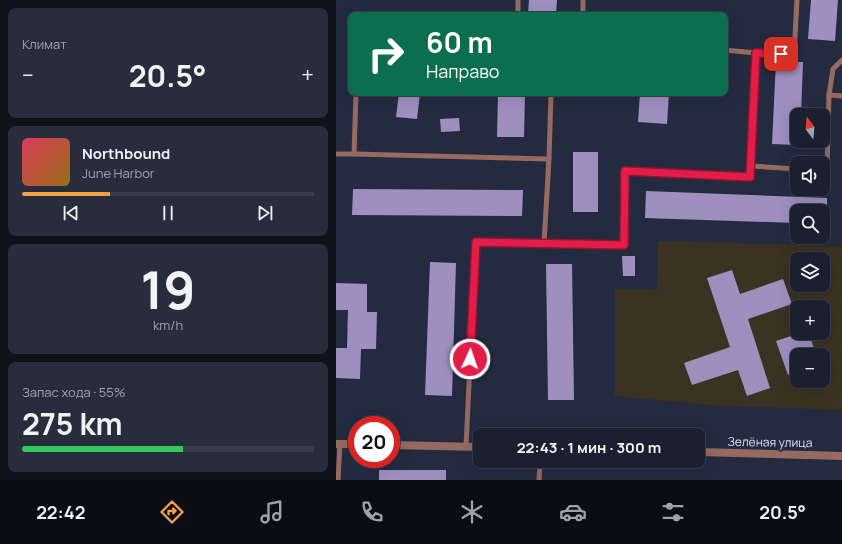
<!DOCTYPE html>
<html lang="ru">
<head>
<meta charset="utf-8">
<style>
  :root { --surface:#1b2031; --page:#282d3d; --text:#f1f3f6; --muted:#a0a3ab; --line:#393e4d; --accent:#f5a246 }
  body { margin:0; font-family:Manrope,sans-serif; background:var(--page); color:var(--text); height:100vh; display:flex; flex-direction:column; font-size:15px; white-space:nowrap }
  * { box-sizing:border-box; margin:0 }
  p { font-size:13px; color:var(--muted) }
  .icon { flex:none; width:22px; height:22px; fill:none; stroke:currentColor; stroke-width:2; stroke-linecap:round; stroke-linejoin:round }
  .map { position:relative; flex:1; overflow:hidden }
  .sheet { display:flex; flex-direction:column; gap:8px; padding:8px; background:#0f121b; width:336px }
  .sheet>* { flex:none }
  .banner { position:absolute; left:12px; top:12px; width:380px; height:84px; border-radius:8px; box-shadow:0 4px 16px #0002,0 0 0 1px var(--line); background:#0b6e4f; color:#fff; overflow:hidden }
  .needle { width:26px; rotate:344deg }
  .fabs { position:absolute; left:454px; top:108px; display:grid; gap:8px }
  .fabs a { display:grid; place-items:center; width:40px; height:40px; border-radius:8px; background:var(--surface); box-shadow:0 4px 16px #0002,0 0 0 1px var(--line); font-size:20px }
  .speed { position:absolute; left:12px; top:416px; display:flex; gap:8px; font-size:20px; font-weight:700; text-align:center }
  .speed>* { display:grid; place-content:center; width:52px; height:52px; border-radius:50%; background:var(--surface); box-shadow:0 4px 16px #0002,0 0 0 1px var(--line); line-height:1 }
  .speed .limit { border:6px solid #d22; background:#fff; color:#111 }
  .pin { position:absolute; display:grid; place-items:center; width:34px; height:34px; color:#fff; margin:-17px; border-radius:8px; box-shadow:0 2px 6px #0006 }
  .me { position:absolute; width:44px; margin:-22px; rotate:3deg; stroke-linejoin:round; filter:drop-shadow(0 0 3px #0008) }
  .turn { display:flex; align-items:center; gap:14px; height:84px; padding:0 12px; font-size:18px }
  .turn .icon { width:52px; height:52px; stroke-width:2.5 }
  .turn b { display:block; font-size:28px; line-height:34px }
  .big { font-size:30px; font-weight:700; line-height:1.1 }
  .sheet .widget { flex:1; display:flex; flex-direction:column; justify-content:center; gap:6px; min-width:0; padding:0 14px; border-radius:8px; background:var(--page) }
  .sheet .dial { align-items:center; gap:0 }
  .dial b { font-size:52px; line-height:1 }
  .song { display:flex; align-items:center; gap:12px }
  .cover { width:48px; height:48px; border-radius:6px; background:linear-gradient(135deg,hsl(350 70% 55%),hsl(40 70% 35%)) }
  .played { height:4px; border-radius:2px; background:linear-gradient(90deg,var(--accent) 30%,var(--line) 30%) }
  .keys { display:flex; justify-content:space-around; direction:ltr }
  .heat { display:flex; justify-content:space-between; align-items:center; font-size:22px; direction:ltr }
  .charge { height:6px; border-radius:3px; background:linear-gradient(90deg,#34c759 55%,var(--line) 0) }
  .trip { position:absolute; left:137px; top:428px; width:232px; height:40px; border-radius:8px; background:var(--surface); box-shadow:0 4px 16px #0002,0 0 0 1px var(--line); font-weight:700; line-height:40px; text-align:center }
  .dock { display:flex; height:64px; justify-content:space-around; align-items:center; background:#0b0d14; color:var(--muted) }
  .dock .icon { width:28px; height:28px }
  .dock .active { color:var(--accent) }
  .dock b { font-size:18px; color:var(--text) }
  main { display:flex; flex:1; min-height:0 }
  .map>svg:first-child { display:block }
</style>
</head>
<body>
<main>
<section class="sheet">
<div class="widget"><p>Климат</p>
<div class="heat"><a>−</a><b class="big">20.5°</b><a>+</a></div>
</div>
<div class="widget">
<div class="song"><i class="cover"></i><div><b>Northbound</b><p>June Harbor</p></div></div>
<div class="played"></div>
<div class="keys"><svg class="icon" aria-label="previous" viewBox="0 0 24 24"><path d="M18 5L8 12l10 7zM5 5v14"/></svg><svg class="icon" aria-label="pause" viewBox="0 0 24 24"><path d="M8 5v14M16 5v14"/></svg><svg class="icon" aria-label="next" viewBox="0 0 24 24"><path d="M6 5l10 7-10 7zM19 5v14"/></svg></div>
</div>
<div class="widget dial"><b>19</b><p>km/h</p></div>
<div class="widget"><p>Запас хода · 55%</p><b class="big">275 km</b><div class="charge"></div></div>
</section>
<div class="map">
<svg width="506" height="480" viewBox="0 0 506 480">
  <rect width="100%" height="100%" fill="#242b41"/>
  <!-- education -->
  <path fill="#3c3222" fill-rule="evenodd" d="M322 241 506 246V410L374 405 279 396V289L321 290ZM461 259H487V285H461ZM461 307H487V333H461ZM461 355H487V381H461Z"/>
  <!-- building -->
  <g fill="#9e8fbf">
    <path d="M193 0H221L220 15H192Z"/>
    <path d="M475 0H502L499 41 472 39Z"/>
    <path d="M440 61 467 62 465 115H461V145L436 144Z"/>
    <path d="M63 93H84L81 119 60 117Z"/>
    <path d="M162 93H189L188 137H161Z"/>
    <path d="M304 93H333L331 124 302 122Z"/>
    <path d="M123 118 124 131 105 132 104 119Z"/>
    <rect x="237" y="152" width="25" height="60"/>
    <path d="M17 189 187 190 186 216 16 215Z"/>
    <path d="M310 191 491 198V211H461V223L309 218Z"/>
    <path d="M286 256H299V276H287Z"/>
    <path d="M94 262 120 263 116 396 89 395Z"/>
    <path d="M210 264H236L238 400H212Z"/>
    <path d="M396 270 404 294 447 279 456 304 412 319 434 388 411 396 402 370 356 385 348 363 394 347 371 278Z"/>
    <path d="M0 283 31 284V312H41L40 349H25L24 379 0 378V348H11L12 310H0Z"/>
    <path d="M464 333H473L480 355H461V372L452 375 440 341Z"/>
    <rect x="43" y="470" width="67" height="10"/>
  </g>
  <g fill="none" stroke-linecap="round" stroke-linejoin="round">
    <!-- lane -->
    <g stroke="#966a60" stroke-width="5">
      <path d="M182 15V0"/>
      <path d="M247 15V0"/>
      <path d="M389 50 420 53"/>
      <path d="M493 95 497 69 506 60"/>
      <path d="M0 154H18L20 93"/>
      <path d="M18 154 213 159 215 93"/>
      <path d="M415 166 461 169"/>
      <path d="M487 171H491L493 95 506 96"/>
      <path d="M208 243 213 159"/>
      <path d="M130 446 140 242 287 245 289 171 414 177 420 53 458 55 461 0"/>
      <path d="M2 480 4 444"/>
      <path d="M203 480 204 461"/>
    </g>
    <!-- street -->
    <g stroke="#966a60" stroke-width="8">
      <path d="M0 444H21"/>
      <path d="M55 445 144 447"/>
      <path d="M362 452 506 456"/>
    </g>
  </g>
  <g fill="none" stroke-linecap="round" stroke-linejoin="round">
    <!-- route casing -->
    <g stroke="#92132f" stroke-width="10">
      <path id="route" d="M134 359 140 242 288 245 289 171 414 177 420 53 445 54"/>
    </g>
    <!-- route -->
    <use href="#route" stroke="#e11d48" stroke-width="7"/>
  </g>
  <g text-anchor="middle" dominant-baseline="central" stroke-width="4" stroke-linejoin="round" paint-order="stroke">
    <!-- street labels -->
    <g font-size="12" fill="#dce2f0" stroke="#242b41">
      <text transform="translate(434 442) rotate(1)">Зелёная улица</text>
    </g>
  </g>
</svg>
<div class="fabs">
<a><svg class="needle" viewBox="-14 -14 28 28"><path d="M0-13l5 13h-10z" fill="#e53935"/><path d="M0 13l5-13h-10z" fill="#a0a3ab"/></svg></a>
<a><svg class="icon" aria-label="sound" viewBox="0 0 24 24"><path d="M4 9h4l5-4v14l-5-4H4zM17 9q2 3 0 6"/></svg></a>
<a><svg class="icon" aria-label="search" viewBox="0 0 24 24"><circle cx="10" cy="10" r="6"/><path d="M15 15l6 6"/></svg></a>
<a><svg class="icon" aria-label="layers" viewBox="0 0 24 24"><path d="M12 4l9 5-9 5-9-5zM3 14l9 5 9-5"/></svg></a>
<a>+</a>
<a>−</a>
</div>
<div class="speed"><div class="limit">20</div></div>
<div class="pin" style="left:445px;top:54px;background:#d93025"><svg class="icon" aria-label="arrive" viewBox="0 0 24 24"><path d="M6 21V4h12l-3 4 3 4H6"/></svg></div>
<svg class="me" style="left:134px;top:359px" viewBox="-20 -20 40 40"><circle r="17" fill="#e11d48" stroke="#fff" stroke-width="3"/><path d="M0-11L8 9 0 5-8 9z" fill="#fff"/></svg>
<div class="trip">22:43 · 1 мин · 300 m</div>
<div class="banner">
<div class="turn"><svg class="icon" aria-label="right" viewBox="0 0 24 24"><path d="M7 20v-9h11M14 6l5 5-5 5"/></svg><div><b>60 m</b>Направо</div></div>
</div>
</div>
</main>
<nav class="dock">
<b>22:42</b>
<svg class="icon active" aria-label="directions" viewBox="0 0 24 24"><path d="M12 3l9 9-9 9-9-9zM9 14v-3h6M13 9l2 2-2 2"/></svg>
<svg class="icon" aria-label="music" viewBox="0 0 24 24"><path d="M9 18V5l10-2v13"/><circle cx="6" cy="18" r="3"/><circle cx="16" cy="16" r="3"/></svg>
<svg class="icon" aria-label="phone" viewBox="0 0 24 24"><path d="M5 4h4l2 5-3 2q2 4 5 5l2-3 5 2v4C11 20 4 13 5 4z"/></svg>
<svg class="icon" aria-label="climate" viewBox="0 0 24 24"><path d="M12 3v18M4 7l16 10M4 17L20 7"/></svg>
<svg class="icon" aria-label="car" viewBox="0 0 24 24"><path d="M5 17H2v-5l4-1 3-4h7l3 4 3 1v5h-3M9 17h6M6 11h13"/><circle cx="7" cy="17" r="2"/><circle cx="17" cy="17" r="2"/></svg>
<svg class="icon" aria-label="filters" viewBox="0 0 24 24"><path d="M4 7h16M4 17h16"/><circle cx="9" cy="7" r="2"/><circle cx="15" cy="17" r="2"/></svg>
<b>20.5°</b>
</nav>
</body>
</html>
